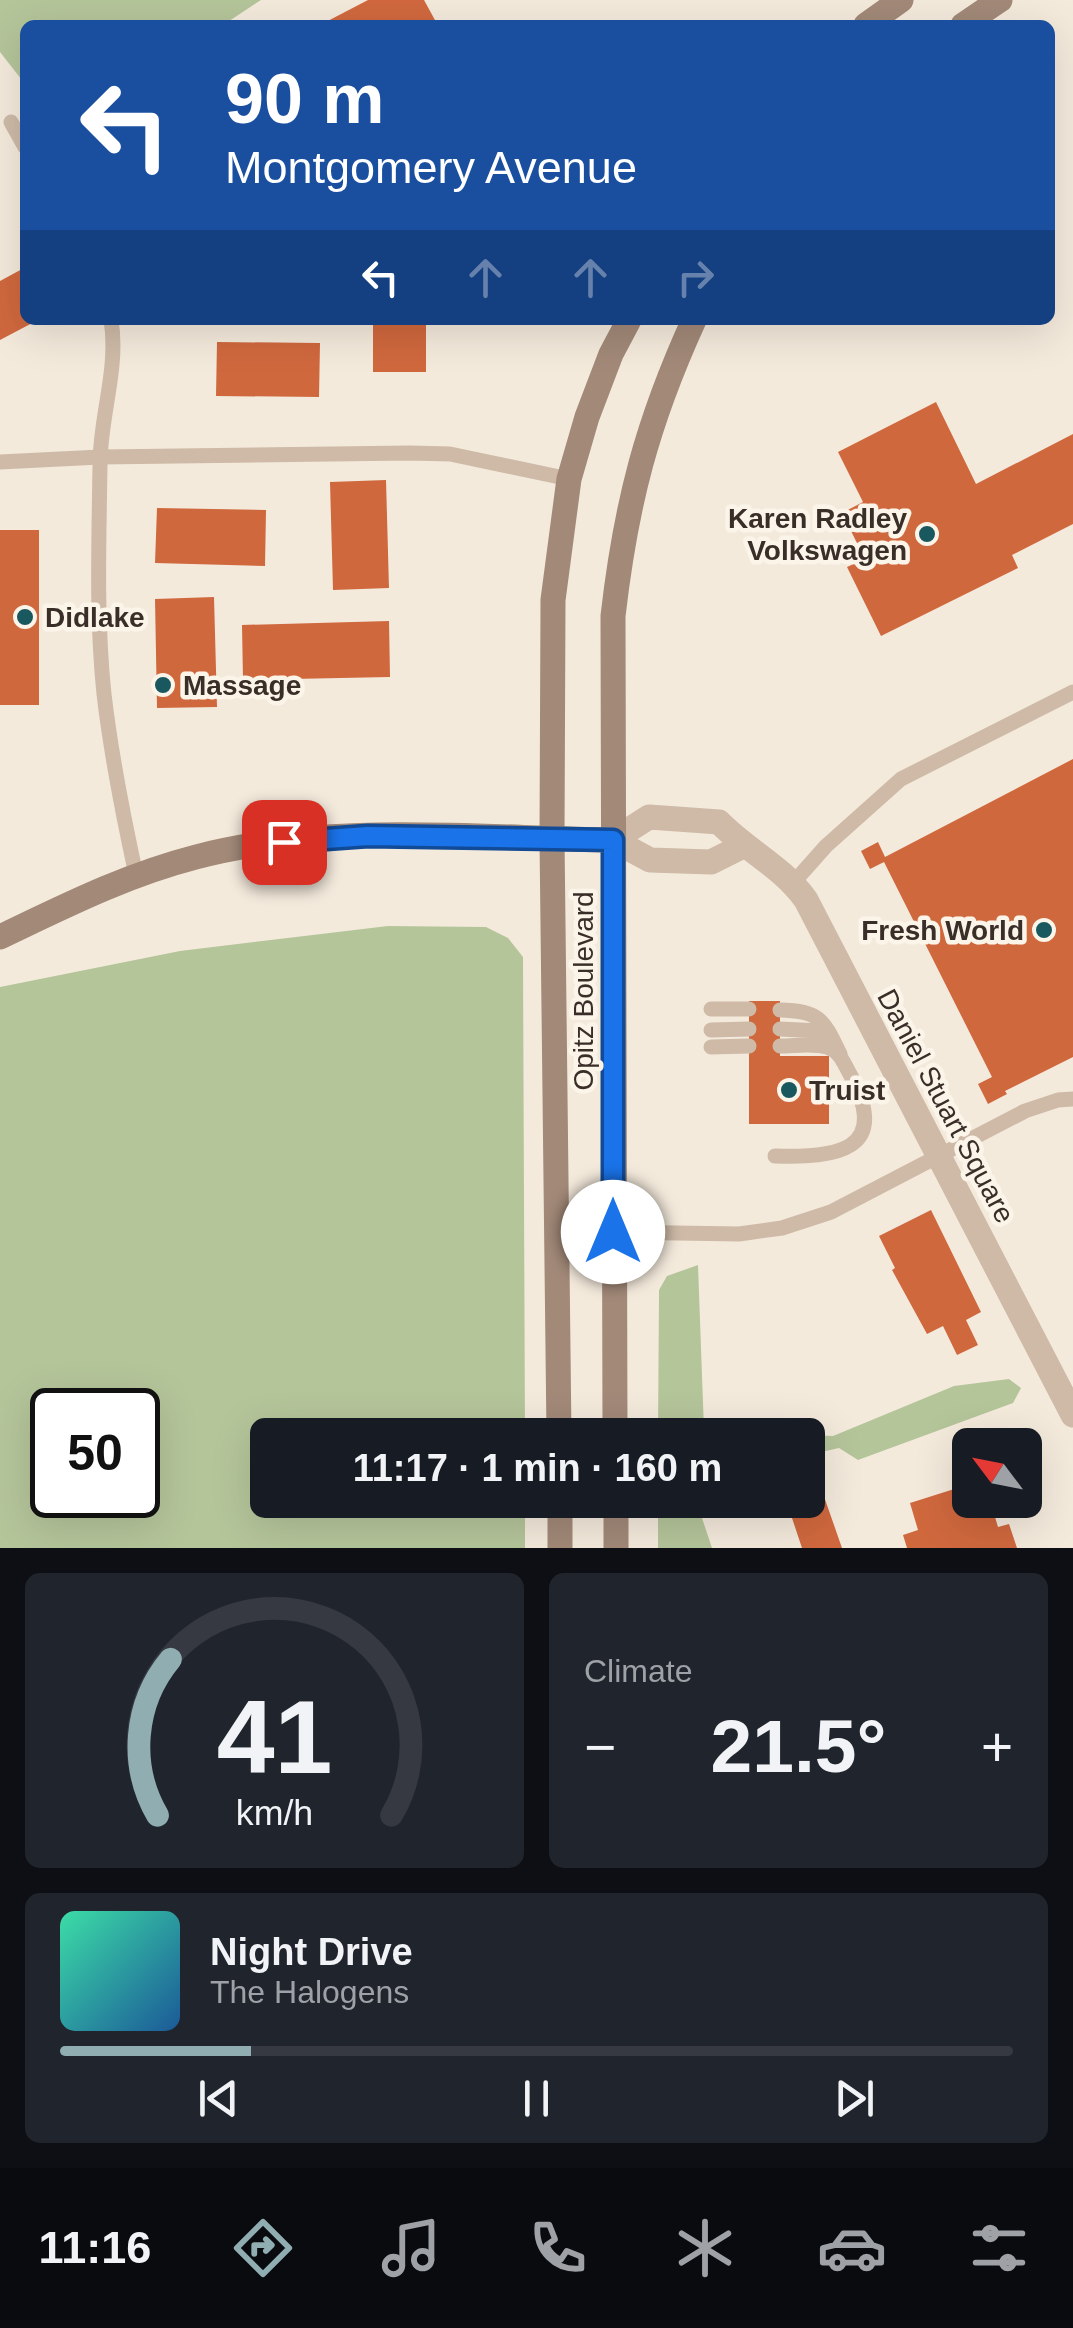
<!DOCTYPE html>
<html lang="en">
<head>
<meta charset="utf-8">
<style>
  :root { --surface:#171b24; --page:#20242c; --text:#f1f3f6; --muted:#9ea1a6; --line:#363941; --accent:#90adb2 }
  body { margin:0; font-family:Helvetica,sans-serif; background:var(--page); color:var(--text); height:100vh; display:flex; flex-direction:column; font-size:38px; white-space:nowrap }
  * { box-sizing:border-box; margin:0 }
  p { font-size:32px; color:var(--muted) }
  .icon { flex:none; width:55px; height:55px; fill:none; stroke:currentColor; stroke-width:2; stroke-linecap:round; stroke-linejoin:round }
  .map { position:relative; height:1548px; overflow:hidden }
  .panel { display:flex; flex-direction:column; gap:25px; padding:25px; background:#0d0f14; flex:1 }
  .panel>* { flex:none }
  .hud { position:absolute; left:20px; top:20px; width:1035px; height:305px; border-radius:15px; box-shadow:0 10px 40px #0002; background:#1a4fa0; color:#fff; overflow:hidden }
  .needle { width:65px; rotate:302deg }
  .buttons { position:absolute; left:952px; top:1428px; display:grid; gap:20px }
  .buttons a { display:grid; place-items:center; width:90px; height:90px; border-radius:15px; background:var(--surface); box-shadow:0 10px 40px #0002; font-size:50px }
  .speed { position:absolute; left:30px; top:1388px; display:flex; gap:20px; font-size:50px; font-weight:700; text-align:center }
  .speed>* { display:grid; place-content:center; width:130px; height:130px; border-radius:50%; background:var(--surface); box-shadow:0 10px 40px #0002; line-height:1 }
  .speed .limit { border:5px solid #111; border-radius:15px; background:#fff; color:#111 }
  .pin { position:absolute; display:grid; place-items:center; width:85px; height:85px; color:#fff; margin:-42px; border-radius:20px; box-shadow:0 5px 15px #0006 }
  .me { position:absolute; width:110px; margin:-55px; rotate:0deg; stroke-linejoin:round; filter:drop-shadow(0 0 8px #0008) }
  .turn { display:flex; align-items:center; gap:35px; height:210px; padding:0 40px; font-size:45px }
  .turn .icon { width:130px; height:130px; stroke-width:2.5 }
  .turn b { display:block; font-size:70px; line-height:85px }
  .lanes { display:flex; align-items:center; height:95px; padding:0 40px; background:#0003; justify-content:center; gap:50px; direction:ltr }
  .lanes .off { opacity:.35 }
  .big { font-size:75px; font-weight:600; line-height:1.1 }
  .panel .tile { flex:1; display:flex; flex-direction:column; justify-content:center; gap:15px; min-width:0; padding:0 35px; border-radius:15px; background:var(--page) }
  .panel .dial { align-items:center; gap:0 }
  .dial svg { height:260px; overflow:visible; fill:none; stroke:var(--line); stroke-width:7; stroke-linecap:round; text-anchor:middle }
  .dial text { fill:var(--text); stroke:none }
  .song { display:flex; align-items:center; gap:30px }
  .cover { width:120px; height:120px; border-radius:15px; background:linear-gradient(135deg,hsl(160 70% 55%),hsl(210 70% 35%)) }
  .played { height:10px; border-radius:5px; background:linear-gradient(90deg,var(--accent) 20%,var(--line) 20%) }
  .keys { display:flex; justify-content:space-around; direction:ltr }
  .heat { display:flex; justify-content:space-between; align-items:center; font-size:55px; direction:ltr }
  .panel .tiles { flex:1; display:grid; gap:25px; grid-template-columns:1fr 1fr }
  .tile:last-child { grid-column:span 2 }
  .trip { position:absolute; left:250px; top:1418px; width:575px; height:100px; border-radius:15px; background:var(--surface); box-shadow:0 10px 40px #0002; font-weight:600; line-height:100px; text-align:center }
  .dock { display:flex; height:160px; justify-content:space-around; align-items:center; background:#090b0e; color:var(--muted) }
  .dock .icon { width:70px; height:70px }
  .dock .on { color:var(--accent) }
  .dock b { font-size:45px; color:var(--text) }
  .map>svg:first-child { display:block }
</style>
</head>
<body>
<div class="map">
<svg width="1073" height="1548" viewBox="0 0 1073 1548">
  <rect width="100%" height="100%" fill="#f4eadc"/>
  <!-- green -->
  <g fill="#b5c59a" fill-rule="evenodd">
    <path d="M0 0H261L223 25H25V84L0 52Z"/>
    <path d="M388 926 486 927 508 938 523 957 525 1435H268V1500H525V1548H0V987L180 951ZM52 1410H138V1495H52Z"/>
    <path d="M698 1265 704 1430 833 1436 954 1386 1009 1379 1021 1388 1013 1403 858 1460 839 1448 808 1455V1435H658L659 1290 667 1276Z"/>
    <path d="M658 1500H725L699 1509 712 1548H658Z"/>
  </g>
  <!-- building -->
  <g fill="#d0683e">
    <path d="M368 0H424L436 22 431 25H320Z"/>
    <path d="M24 268 25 320H38L0 340V281Z"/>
    <rect x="373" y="320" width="53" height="52"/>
    <path d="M217 342 320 343 319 397 216 396Z"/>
    <path d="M936 402 976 484 1073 434V524L1012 555 1018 568 881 636 847 567 865 559 842 513 863 502 838 452Z"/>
    <path d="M386 480 389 588 333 590 330 482Z"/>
    <path d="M157 508 266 510 265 566 155 563Z"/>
    <rect x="0" y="530" width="39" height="175"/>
    <path d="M214 597 217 707 157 708 155 599Z"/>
    <path d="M389 621 390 677 243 680 242 625Z"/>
    <path d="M1073 759V1057L1005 1091 1007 1094 988 1104 978 1084 992 1077 884 862 870 869 861 851 878 842 885 857Z"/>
    <path d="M749 1001H780V1056H829V1124H749Z"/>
    <path d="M931 1210 981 1312 966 1320 978 1345 957 1355 943 1326 927 1334 892 1270 895 1268 879 1236Z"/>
    <path d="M970 1484V1500H990L998 1527 1009 1524 1017 1548H907L903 1535 918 1530 910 1503Z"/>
    <path d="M820 1485 842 1548H802L786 1500H808V1489Z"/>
  </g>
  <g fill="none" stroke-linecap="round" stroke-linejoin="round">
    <!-- lane -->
    <g stroke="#cebaa7" stroke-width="15">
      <path d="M11 122 25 147"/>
      <path d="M111 320C119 368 100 416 100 464 99 541 96 618 104 694 111 755 123 815 136 875"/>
      <path d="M0 462 100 457 410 453 450 454 569 479"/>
      <path d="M794 882 826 846 901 779 1073 692"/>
      <path d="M711 1009H749"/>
      <path d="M780 1010C820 1011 823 1019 840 1054"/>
      <path d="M780 1029 820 1031 832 1041"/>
      <path d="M711 1030 749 1029"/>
      <path d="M711 1047 749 1046"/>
      <path d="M775 1156C836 1158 891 1151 851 1076 844 1064 841 1052 827 1047 813 1043 795 1046 780 1046"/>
      <path d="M613 1232 739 1234 782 1228 831 1212 1025 1111 1058 1100 1073 1099"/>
    </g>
    <!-- street -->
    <path stroke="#cebaa7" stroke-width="25" d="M743 846 711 862 650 860 613 840 649 817 719 822C747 851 782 866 806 900L1073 1415"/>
    <!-- secondary -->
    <g stroke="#a28978" stroke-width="25">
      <path d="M866 25 901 0"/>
      <path d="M963 25 1000 0"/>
      <path d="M0 937C65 906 126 875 196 857 330 822 476 838 613 840"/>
      <path d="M559 1435 552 839 553 600 569 479 587 417 611 354 629 320"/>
      <path d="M615 1435 613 616C626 503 647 423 694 320"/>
      <path d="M560 1500V1548"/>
      <path d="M616 1500V1548"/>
    </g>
  </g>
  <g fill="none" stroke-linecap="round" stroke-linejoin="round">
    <!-- route casing -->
    <g stroke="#114b97" stroke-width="25">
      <path id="route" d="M284 842 368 836 613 840V1232"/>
    </g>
    <!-- route -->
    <use href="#route" stroke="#1a73e8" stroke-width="18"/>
  </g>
  <!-- markers -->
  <g fill="#19585f" stroke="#fbf4e9" stroke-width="4">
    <circle cx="927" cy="534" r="10"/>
    <circle cx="25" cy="617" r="10"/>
    <circle cx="163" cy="685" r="10"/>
    <circle cx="1044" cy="930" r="10"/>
    <circle cx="789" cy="1090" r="10"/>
  </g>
  <g text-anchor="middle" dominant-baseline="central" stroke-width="9" stroke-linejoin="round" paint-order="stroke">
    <!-- poi labels -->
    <g font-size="28" font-weight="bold" fill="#3a2e28" stroke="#fbf4e9" text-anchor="start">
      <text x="907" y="518" text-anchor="end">Karen Radley<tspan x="907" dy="32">Volkswagen</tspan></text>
      <text x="45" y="617">Didlake</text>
      <text x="183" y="685">Massage</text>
      <text x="1024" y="930" text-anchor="end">Fresh World</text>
      <text x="809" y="1090">Truist</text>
    </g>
    <!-- street labels -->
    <g font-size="28" fill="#3a2e28" stroke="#fbf4e9">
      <text transform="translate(583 991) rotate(-90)">Opitz Boulevard</text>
      <text transform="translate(946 1106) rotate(62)">Daniel Stuart Square</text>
    </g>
  </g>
</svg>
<div class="buttons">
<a><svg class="needle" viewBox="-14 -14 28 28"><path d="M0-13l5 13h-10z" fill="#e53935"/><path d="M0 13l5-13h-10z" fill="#9ea1a6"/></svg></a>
</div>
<div class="speed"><div class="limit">50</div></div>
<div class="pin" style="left:284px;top:842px;background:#d93025"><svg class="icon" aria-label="arrive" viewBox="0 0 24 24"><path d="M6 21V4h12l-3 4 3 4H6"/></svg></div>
<svg class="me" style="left:613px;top:1232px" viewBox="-20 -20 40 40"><circle r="19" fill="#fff"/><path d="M0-13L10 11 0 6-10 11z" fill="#1a73e8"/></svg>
<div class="trip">11:17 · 1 min · 160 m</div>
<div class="hud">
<div class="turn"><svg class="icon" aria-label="left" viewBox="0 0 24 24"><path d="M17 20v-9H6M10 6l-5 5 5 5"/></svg><div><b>90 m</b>Montgomery Avenue</div></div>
<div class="lanes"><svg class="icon" aria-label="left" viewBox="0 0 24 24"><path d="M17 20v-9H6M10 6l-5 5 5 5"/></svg><svg class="icon off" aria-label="ahead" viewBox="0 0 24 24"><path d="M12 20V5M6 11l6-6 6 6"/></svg><svg class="icon off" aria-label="ahead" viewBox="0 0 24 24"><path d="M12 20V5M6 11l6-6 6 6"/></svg><svg class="icon off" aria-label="right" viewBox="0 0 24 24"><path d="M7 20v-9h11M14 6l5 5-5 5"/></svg></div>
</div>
</div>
<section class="panel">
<div class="tiles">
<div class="tile dial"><svg viewBox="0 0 100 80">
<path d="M14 69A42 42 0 1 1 86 69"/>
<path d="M14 69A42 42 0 0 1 18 21" stroke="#90adb2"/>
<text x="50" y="56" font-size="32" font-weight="700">41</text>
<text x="50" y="72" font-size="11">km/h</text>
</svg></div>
<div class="tile"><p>Climate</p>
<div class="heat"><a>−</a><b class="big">21.5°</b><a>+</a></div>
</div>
<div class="tile">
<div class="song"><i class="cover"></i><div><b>Night Drive</b><p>The Halogens</p></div></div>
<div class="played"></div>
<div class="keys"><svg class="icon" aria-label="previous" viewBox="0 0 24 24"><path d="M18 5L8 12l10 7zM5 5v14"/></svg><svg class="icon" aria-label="pause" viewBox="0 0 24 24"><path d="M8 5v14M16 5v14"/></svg><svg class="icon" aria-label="next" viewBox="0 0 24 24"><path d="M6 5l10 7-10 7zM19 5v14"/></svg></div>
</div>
</div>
</section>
<nav class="dock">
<b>11:16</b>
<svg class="icon on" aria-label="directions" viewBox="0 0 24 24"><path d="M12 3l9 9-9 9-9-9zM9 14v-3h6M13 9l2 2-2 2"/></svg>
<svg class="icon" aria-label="music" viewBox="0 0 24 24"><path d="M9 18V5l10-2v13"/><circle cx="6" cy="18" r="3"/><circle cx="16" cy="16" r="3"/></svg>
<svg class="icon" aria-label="phone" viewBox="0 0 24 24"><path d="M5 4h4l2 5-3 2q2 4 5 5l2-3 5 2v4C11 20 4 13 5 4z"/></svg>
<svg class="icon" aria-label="climate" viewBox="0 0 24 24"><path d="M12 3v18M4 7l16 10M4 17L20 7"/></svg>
<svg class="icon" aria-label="car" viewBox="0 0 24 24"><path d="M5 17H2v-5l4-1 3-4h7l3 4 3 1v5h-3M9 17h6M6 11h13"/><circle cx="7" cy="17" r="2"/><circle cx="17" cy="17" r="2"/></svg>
<svg class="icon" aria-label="filters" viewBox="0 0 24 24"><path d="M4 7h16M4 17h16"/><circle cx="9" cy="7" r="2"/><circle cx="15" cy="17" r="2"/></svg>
</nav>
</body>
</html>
